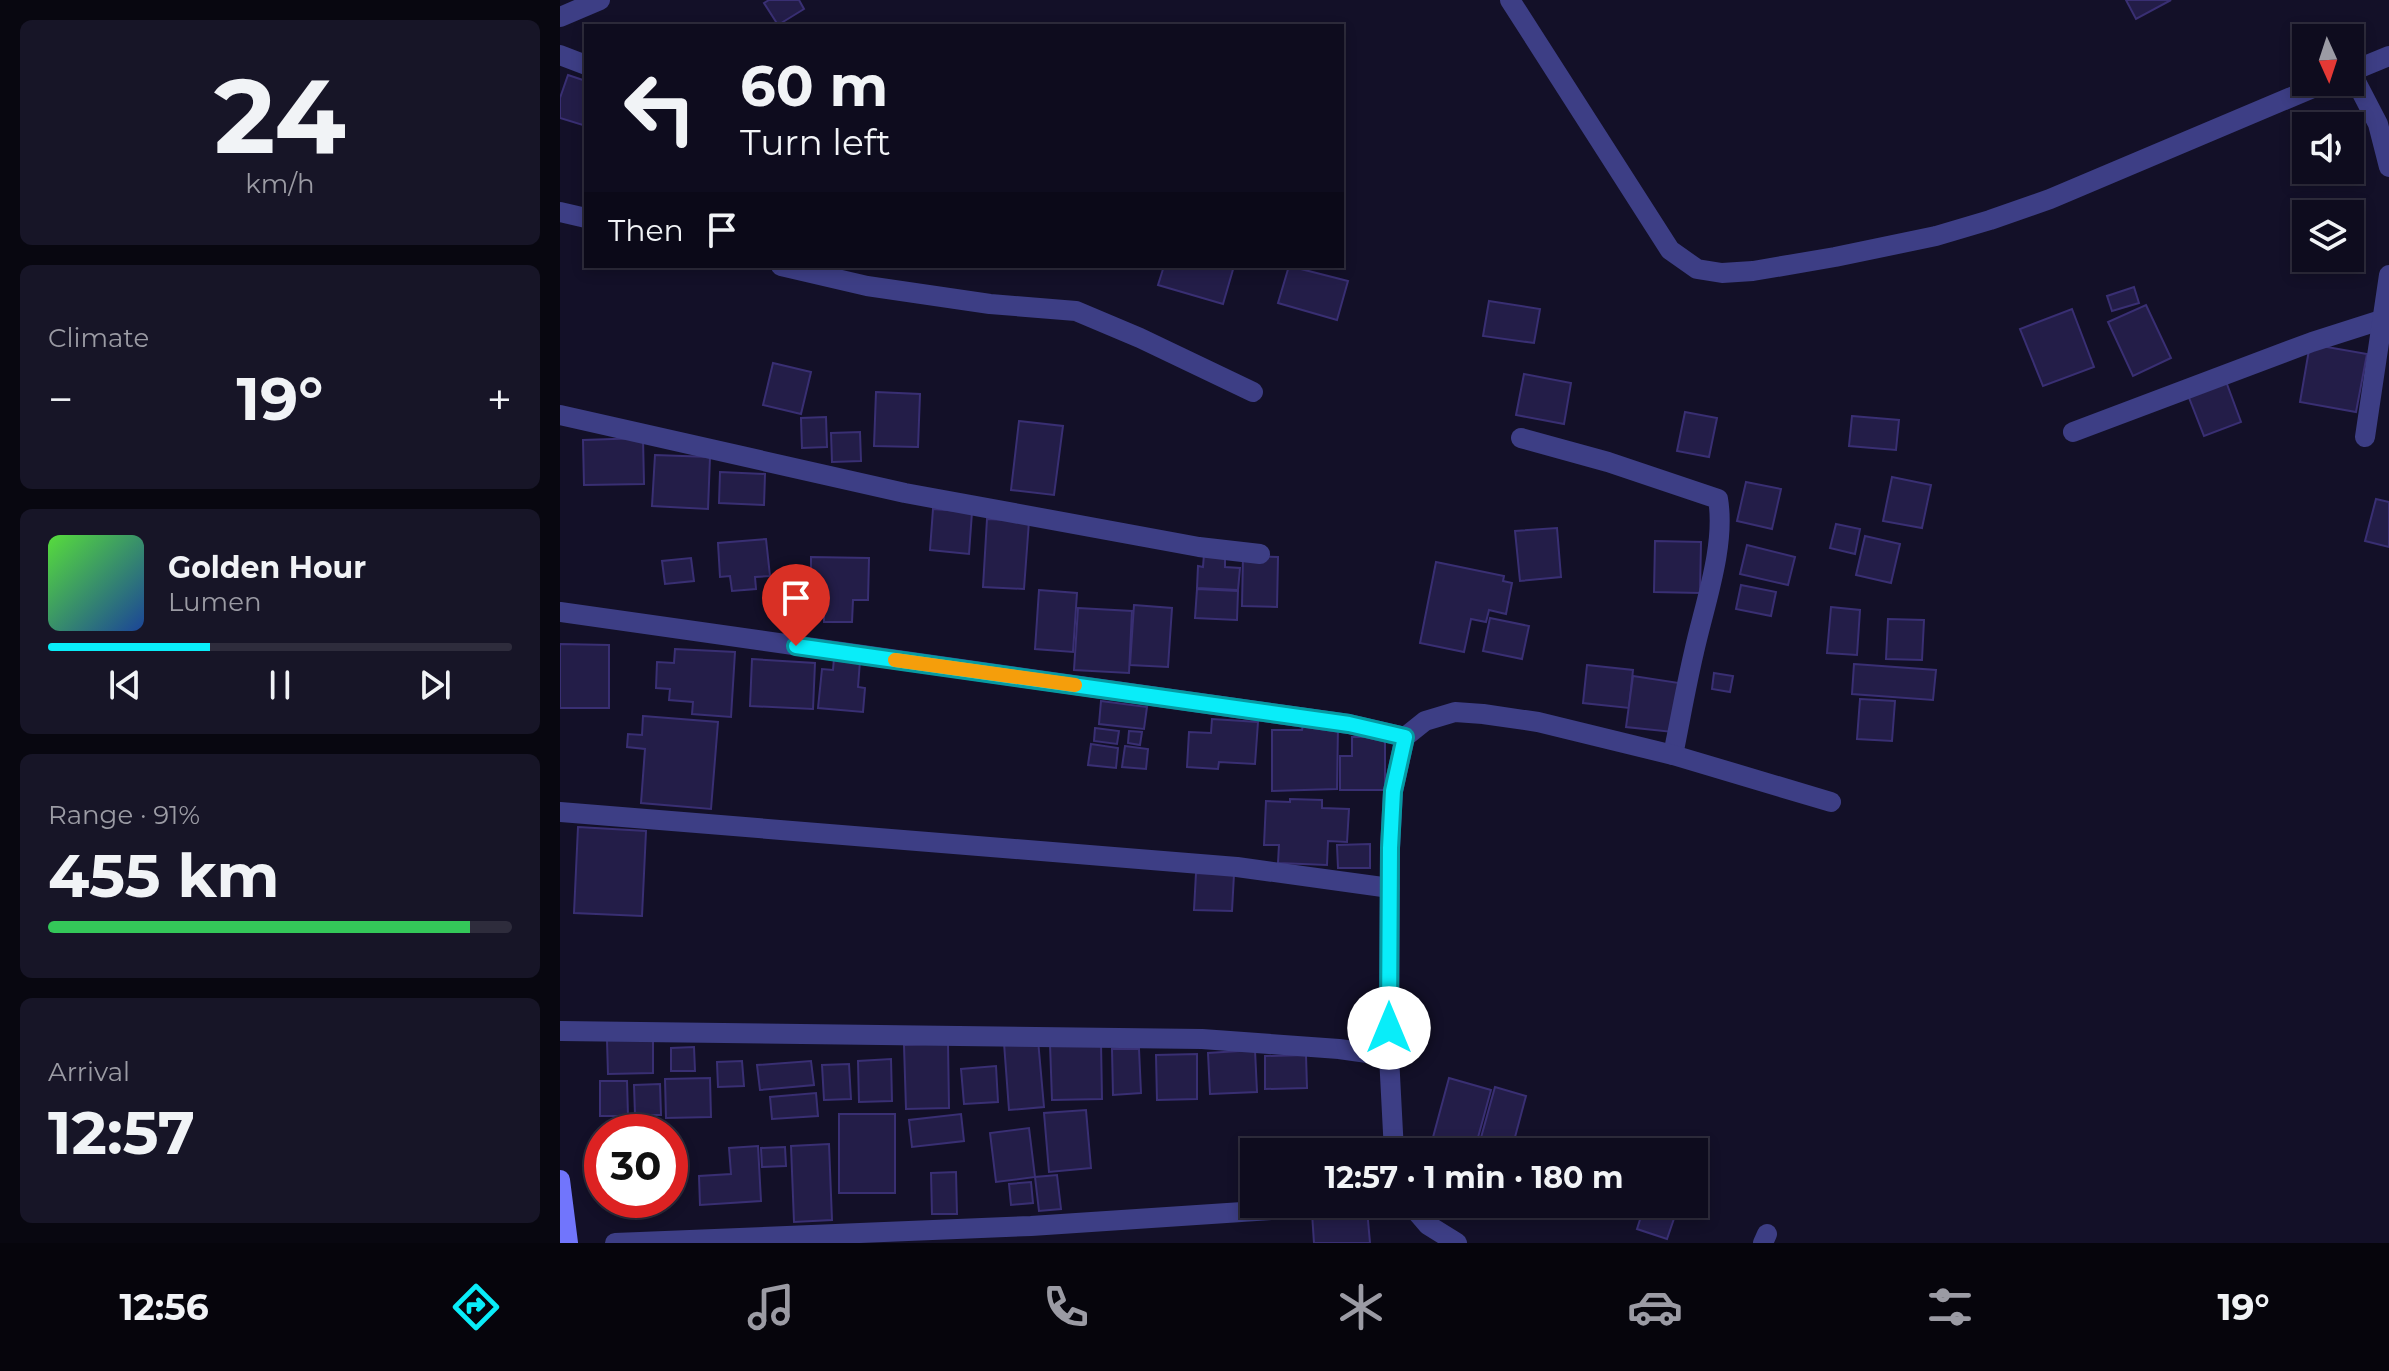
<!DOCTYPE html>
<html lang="en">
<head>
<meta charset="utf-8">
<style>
  :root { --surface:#0e0c1e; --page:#171527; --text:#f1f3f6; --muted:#9b9ba4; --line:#2e2c3c; --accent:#09edf9 }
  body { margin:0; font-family:Montserrat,sans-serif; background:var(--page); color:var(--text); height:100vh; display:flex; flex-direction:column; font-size:30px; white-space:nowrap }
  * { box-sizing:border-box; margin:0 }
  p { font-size:26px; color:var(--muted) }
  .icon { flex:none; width:44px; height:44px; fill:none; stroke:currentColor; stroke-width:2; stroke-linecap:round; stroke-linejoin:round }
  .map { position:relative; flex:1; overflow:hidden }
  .side { display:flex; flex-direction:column; gap:20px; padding:20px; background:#080710; width:560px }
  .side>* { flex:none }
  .banner { position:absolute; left:24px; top:24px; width:760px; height:244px; border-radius:0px; box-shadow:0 4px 12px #0003,0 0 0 2px var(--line); background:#0e0c1e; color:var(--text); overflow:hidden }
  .needle { width:52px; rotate:177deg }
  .tools { position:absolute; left:1732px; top:24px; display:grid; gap:16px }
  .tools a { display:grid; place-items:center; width:72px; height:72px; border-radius:0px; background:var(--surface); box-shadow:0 4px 12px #0003,0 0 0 2px var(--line); font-size:40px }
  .speed { position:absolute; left:24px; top:1114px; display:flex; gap:16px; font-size:40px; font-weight:700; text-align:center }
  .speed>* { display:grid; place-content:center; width:104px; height:104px; border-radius:50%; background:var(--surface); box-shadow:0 4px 12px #0003,0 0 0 2px var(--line); line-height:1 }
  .speed .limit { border:12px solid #d22; background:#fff; color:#111 }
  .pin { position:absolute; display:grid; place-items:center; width:68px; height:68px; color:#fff; margin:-82px -34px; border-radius:50% 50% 50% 0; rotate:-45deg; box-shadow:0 0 8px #0007 }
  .pin .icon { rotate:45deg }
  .me { position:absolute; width:88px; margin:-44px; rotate:0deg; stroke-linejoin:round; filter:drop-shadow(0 0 6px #0008) }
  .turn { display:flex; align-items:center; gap:28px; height:168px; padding:0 24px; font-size:36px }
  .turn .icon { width:104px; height:104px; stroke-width:2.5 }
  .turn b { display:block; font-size:56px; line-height:68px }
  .then { display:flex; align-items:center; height:76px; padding:0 24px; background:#0003; gap:16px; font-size:30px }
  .big { font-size:60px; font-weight:700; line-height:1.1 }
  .side .widget { flex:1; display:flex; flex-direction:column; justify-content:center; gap:12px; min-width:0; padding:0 28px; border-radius:12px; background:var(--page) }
  .side .dial { align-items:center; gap:0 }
  .dial b { font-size:104px; line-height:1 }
  .song { display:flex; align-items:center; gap:24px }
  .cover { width:96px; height:96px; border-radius:12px; background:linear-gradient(135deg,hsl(110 70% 55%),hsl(220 70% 35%)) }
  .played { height:8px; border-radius:4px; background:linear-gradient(90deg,var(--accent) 35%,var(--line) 35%) }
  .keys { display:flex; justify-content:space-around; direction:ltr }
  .heat { display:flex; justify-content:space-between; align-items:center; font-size:44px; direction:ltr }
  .charge { height:12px; border-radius:6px; background:linear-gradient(90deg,#34c759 91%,var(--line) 0) }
  .trip { position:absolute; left:680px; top:1138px; width:468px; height:80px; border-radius:0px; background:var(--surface); box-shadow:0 4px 12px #0003,0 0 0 2px var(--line); font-weight:700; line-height:80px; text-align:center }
  .dock { display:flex; height:128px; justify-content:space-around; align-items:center; background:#06050c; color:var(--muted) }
  .dock .icon { width:56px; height:56px }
  .dock .selected { color:var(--accent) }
  .dock b { font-size:36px; color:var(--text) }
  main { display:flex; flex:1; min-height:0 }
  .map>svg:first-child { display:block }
</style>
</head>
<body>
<main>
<section class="side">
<div class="widget dial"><b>24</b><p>km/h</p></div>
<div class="widget"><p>Climate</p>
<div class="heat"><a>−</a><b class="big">19°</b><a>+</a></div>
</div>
<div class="widget">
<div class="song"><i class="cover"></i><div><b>Golden Hour</b><p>Lumen</p></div></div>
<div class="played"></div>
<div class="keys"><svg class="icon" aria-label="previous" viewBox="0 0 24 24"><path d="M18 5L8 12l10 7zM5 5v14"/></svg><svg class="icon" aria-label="pause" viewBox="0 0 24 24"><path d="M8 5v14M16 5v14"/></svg><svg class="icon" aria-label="next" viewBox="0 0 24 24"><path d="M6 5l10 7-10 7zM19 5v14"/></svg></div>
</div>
<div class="widget"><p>Range · 91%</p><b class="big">455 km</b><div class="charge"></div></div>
<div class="widget"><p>Arrival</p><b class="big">12:57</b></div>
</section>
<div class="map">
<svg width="1829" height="1243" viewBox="0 0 1829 1243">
  <rect width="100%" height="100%" fill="#131028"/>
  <!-- building -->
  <g fill="#231d48" stroke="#392f73" stroke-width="2">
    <path d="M209 0H239L244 9 218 25 204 3Z"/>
    <path d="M1566 0H1611L1576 19Z"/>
    <path d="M8 75 26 81V126L0 118V98Z"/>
    <path d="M604 266H674L663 304 598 285Z"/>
    <path d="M729 266 788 281 777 320 718 303Z"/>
    <path d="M1574 287 1579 303 1552 311 1547 296Z"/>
    <path d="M929 301 980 309 974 343 923 336Z"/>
    <path d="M1586 305 1611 358 1573 376 1548 322Z"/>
    <path d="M1512 309 1534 367 1483 386 1460 329Z"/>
    <path d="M1750 344 1807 354 1796 412 1740 402Z"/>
    <path d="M213 363 251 372 241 414 203 405Z"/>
    <path d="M964 374 1011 383 1004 424 956 415Z"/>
    <path d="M1664 376 1681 422 1644 436 1626 390Z"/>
    <path d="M316 392 360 394 358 447 314 446Z"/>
    <path d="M1125 412 1157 418 1149 457 1117 451Z"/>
    <path d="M1292 416 1339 420 1336 450 1289 446Z"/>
    <path d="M266 417 267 447 242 448 241 418Z"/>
    <path d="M459 421 503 426 494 495 451 490Z"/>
    <path d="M300 432 301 461 272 462 271 433Z"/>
    <path d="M83 438 84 484 24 485 23 440Z"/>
    <path d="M95 455 150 457 148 509 92 506Z"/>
    <path d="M160 472 205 474 204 505 159 503Z"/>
    <path d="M1332 477 1371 485 1362 528 1323 521Z"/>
    <path d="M1186 482 1221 489 1212 529 1177 521Z"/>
    <path d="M1816 499 1829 502V547L1805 541Z"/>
    <path d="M373 509 412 512 409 554 370 550Z"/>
    <path d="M427 519 469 521 464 589 423 587Z"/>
    <path d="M1276 524 1300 529 1295 554 1270 548Z"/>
    <path d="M997 528 1001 577 960 581 955 531Z"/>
    <path d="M1305 536 1340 544 1331 583 1296 575Z"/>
    <path d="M206 539 210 576 195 577 196 589 172 591 170 576 160 577 158 543Z"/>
    <path d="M1095 541 1141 542 1140 593 1094 592Z"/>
    <path d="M1187 545 1235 557 1228 585 1180 574Z"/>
    <path d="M644 554H665V567L680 568 678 590 637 588 638 566 643 567Z"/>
    <path d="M683 556 718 557 717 607 682 606Z"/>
    <path d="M251 557 309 558 308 600H293L292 622H264V599L251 600Z"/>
    <path d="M131 558 134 581 105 584 102 561Z"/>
    <path d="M876 562 944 576 943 581 952 583 946 614 929 610 926 622 911 619 904 652 860 643Z"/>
    <path d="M1181 585 1216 592 1211 616 1176 609Z"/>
    <path d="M637 589 678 591 677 620 635 618Z"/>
    <path d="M479 590 517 593 513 652 475 649Z"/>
    <path d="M574 605 612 608 608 667 570 665Z"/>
    <path d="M1271 607 1300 610 1297 655 1267 653Z"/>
    <path d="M518 608 572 611 569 673 514 670Z"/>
    <path d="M930 618 969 626 962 659 923 651Z"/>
    <path d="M1328 619 1364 620 1362 660 1326 659Z"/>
    <path d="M0 644 49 645V708H0Z"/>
    <path d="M115 649 175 652 171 717 132 714 133 702 109 700 110 689 96 688 97 662 114 663Z"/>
    <path d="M274 658 300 661 298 687 305 688 303 712 258 708 262 669 273 670Z"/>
    <path d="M192 659 255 663 253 709 190 706Z"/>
    <path d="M1294 664 1376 670 1373 700 1292 694Z"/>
    <path d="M1027 665 1073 670 1069 708 1023 703Z"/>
    <path d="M1154 673 1173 676 1170 692 1152 689Z"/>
    <path d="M1073 676 1119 683 1113 732 1066 727Z"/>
    <path d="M1300 699 1335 701 1332 741 1297 739Z"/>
    <path d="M541 701 587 707 584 729 539 724Z"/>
    <path d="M83 716 158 722 151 809 81 803 85 749 67 747 68 734 82 735Z"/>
    <path d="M652 719 698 722 695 764 659 762 658 769 627 767 629 732 651 733Z"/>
    <path d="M743 725 778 726 777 789 712 791V730H742Z"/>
    <path d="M535 728 559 731 557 744 534 741Z"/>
    <path d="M569 731 582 732 580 745 568 743Z"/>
    <path d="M792 737H825V790H780V756H792Z"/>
    <path d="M531 744 558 748 556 768 528 765Z"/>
    <path d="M565 746 588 749 586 769 562 767Z"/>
    <path d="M730 799 762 800V808L789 809 787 842 768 841 767 865 718 863 719 845H704L706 801 730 802Z"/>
    <path d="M18 827 86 831 82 916 14 913Z"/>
    <path d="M810 844V868H778L777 845Z"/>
    <path d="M636 873 674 874 672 911 634 910Z"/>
    <path d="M93 1039V1073L48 1074 47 1040Z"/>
    <path d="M478 1040 484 1107 449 1110 444 1043Z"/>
    <path d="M388 1043 389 1108 346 1109 344 1045Z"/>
    <path d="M541 1043 542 1099 492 1100 490 1044Z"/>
    <path d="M134 1047 135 1071H111V1048Z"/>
    <path d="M552 1049H579L581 1093 553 1095Z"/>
    <path d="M695 1050 697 1092 650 1094 648 1053Z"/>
    <path d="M637 1054V1099L597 1100 596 1055Z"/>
    <path d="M746 1055 747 1088 705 1089V1056Z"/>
    <path d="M331 1059 332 1101 299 1102 298 1061Z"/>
    <path d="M182 1061 184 1086 158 1087 157 1062Z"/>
    <path d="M251 1061 254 1085 200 1090 197 1065Z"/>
    <path d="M289 1064 291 1099 264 1100 262 1065Z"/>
    <path d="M436 1066 438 1102 404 1104 401 1069Z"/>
    <path d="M150 1078 151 1117 106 1118 105 1079Z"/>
    <path d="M889 1078 931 1090 914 1152H869Z"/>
    <path d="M40 1081H67L68 1116H40Z"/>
    <path d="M100 1084 101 1115H75L74 1085Z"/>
    <path d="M935 1087 966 1096 951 1152H917Z"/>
    <path d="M256 1093 258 1116 212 1119 210 1097Z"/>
    <path d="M526 1110 531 1168 489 1172 484 1113Z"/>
    <rect x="279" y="1114" width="56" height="79"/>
    <path d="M401 1114 404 1141 352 1147 349 1120Z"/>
    <path d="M469 1128 475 1177 436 1182 430 1133Z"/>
    <path d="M269 1144 272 1220 234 1222 231 1146Z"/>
    <path d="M198 1146 201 1201 140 1205 139 1176 171 1174 169 1148Z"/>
    <path d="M225 1147 226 1166 202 1167 201 1148Z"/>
    <path d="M396 1172 397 1214H372L371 1173Z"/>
    <path d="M497 1175 501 1209 479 1211 475 1177Z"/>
    <path d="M471 1182 473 1203 451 1205 449 1184Z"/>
    <path d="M60 1200H86V1211L60 1212Z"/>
    <path d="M1085 1204H1119L1107 1239 1077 1229Z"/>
    <path d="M807 1209 810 1243H754L752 1213Z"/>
  </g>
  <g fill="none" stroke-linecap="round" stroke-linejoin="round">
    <!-- street -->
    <g stroke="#3d3e85" stroke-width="20">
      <path d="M950 0 1110 250 1137 269 1162 273 1193 271 1275 257 1376 236 1430 220 1490 199 1767 82"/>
      <path d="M0 17 40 0"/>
      <path d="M0 55 26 65"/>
      <path d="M1790 72 1829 56"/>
      <path d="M1791 72 1818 124 1829 167"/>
      <path d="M0 212 26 218"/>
      <path d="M221 266 307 286 430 304 516 311 580 338 693 392"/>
      <path d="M0 415 345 493 639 547 700 554"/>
      <path d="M1513 432 1752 342 1824 319"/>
      <path d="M1805 437 1829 275"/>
      <path d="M961 438 1048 462 1158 499C1166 546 1144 606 1134 652 1126 686 1120 721 1113 755"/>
      <path d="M0 612 789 724 845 737"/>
      <path d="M0 812 677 867 830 888"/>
      <path d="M0 1031 642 1039 779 1049 829 1056"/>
      <path d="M834 1152 829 1056 830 848 833 791 845 737 865 721 895 712 923 714 978 722 1113 755 1271 802"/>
      <path d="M850 1204 868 1225 897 1243"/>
      <path d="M55 1243 471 1226 801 1204"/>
      <path d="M1203 1243 1207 1234"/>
    </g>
    <!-- secondary -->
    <path stroke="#7175fc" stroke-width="20" d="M0 1180 8 1243"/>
  </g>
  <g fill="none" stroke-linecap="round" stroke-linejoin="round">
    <!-- route casing -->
    <g stroke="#069aa2" stroke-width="20">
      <path id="route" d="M236 646 789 724 845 737 833 791 830 848 829 1028"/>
    </g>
    <!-- route -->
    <use href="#route" stroke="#09edf9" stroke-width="14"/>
    <!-- slow -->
    <path stroke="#f59e0b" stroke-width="14" d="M335 660 515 685"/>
  </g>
</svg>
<div class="tools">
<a><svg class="needle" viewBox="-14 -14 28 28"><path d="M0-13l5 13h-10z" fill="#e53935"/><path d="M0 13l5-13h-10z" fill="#9b9ba4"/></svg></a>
<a><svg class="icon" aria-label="sound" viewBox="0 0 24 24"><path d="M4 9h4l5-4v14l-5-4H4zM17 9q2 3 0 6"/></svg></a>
<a><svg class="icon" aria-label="layers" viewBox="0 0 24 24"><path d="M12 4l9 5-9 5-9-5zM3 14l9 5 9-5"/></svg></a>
</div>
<div class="speed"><div class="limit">30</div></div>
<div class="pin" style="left:236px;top:646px;background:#d93025"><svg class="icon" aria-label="arrive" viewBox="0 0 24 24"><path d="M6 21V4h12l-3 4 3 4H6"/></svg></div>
<svg class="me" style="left:829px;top:1028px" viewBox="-20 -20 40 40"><circle r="19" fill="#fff"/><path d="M0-13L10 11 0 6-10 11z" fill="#09edf9"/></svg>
<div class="trip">12:57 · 1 min · 180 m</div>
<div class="banner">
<div class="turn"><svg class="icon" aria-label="left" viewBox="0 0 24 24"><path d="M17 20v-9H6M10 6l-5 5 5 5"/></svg><div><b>60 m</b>Turn left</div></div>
<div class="then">Then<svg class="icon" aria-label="arrive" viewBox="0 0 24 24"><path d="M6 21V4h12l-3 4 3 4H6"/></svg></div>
</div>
</div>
</main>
<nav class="dock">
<b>12:56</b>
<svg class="icon selected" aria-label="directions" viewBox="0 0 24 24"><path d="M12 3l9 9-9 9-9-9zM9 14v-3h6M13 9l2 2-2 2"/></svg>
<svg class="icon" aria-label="music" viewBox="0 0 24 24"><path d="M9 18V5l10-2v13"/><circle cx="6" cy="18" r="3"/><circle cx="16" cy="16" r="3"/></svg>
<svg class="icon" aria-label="phone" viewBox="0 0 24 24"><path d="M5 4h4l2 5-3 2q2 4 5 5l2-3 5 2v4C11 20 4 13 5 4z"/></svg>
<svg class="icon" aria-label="climate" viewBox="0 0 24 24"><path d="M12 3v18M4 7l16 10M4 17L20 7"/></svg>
<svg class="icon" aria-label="car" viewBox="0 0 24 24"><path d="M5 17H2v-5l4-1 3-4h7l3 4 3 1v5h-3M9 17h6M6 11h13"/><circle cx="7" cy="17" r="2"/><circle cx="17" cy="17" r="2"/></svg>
<svg class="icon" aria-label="filters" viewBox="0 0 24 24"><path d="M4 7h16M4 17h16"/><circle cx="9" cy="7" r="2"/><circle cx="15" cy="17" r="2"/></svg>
<b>19°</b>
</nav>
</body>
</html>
